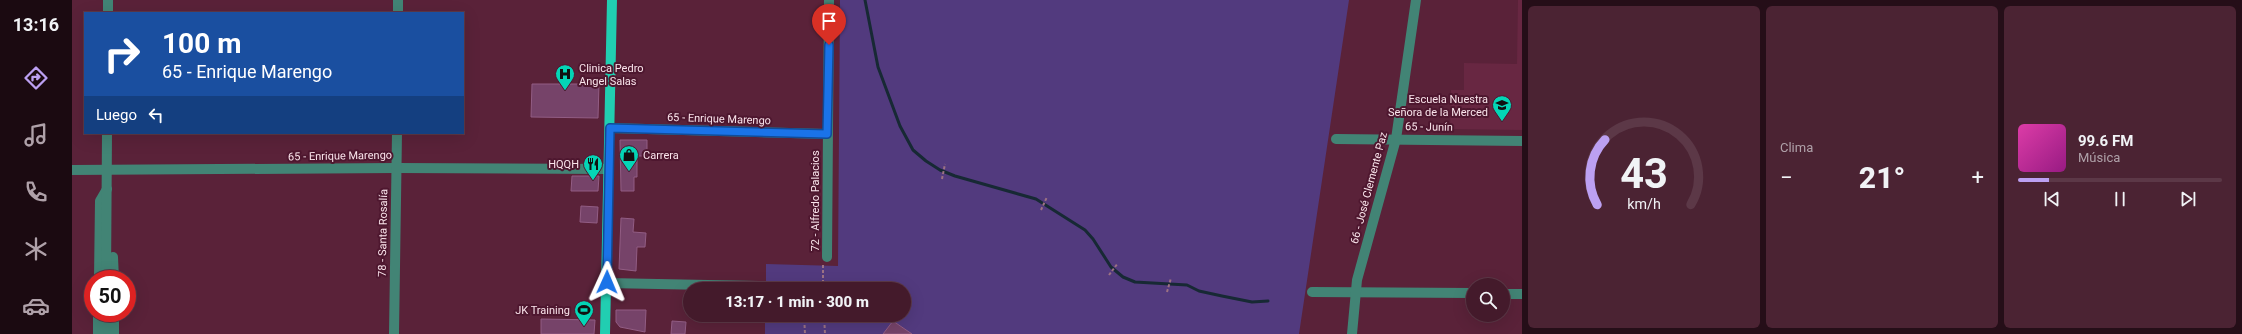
<!DOCTYPE html>
<html lang="es">
<head>
<meta charset="utf-8">
<style>
  :root { --surface:#441a2b; --page:#4b2333; --text:#f1f3f6; --muted:#afa1a9; --line:#5c3847; --accent:#bca0f2 }
  body { margin:0; font-family:Roboto,sans-serif; background:var(--page); color:var(--text); height:100vh; display:flex; flex-direction:column; font-size:15px; white-space:nowrap }
  * { box-sizing:border-box; margin:0 }
  p { font-size:13px; color:var(--muted) }
  .icon { flex:none; width:22px; height:22px; fill:none; stroke:currentColor; stroke-width:2; stroke-linecap:round; stroke-linejoin:round }
  .map { position:relative; flex:1; overflow:hidden }
  .side { display:flex; flex-direction:column; gap:6px; padding:6px; background:#250e18; width:720px }
  .side>* { flex:none }
  .banner { position:absolute; left:12px; top:12px; width:380px; height:122px; border-radius:0px; box-shadow:0 4px 16px #0002,0 0 0 1px var(--line); background:#1a4fa0; color:#fff; overflow:hidden }
  .fabs { position:absolute; left:1394px; top:278px; display:grid; gap:8px }
  .fabs a { display:grid; place-items:center; width:44px; height:44px; border-radius:50%; background:var(--surface); box-shadow:0 4px 16px #0002,0 0 0 1px var(--line); font-size:20px }
  .speed { position:absolute; left:12px; top:270px; display:flex; gap:8px; font-size:20px; font-weight:700; text-align:center }
  .speed>* { display:grid; place-content:center; width:52px; height:52px; border-radius:50%; background:var(--surface); box-shadow:0 4px 16px #0002,0 0 0 1px var(--line); line-height:1 }
  .speed .limit { border:6px solid #d22; background:#fff; color:#111 }
  .pin { position:absolute; display:grid; place-items:center; width:34px; height:34px; color:#fff; margin:-41px -17px; border-radius:50% 50% 50% 0; rotate:-45deg; box-shadow:0 0 4px #0007 }
  .pin .icon { rotate:45deg }
  .me { position:absolute; width:44px; margin:-22px; rotate:1deg; stroke-linejoin:round; filter:drop-shadow(0 0 3px #0008) }
  .turn { display:flex; align-items:center; gap:14px; height:84px; padding:0 12px; font-size:18px }
  .turn .icon { width:52px; height:52px; stroke-width:2.5 }
  .turn b { display:block; font-size:28px; line-height:34px }
  .then { display:flex; align-items:center; height:38px; padding:0 12px; background:#0003; gap:8px; font-size:15px }
  .big { font-size:30px; font-weight:800; line-height:1.1 }
  .side .card { flex:1; display:flex; flex-direction:column; justify-content:center; gap:6px; min-width:0; padding:0 14px; border-radius:6px; background:var(--page) }
  .side .dial { align-items:center; gap:0 }
  .dial svg { height:104px; overflow:visible; fill:none; stroke:var(--line); stroke-width:7; stroke-linecap:round; text-anchor:middle }
  .dial text { fill:var(--text); stroke:none }
  .song { display:flex; align-items:center; gap:12px }
  .cover { width:48px; height:48px; border-radius:6px; background:linear-gradient(135deg,hsl(320 70% 55%),hsl(310 70% 35%)) }
  .played { height:4px; border-radius:2px; background:linear-gradient(90deg,var(--accent) 15%,var(--line) 15%) }
  .keys { display:flex; justify-content:space-around; direction:ltr }
  .heat { display:flex; justify-content:space-between; align-items:center; font-size:22px; direction:ltr }
  .side .tiles { flex:1; display:grid; gap:6px; grid-template-columns:repeat(3,1fr) }
  .trip { position:absolute; left:611px; top:282px; width:228px; height:40px; border-radius:20px; background:var(--surface); box-shadow:0 4px 16px #0002,0 0 0 1px var(--line); font-weight:800; line-height:40px; text-align:center }
  main { display:flex; flex:1; min-height:0 }
  .menu { display:flex; flex-direction:column; width:72px; justify-content:space-around; align-items:center; background:#1b0a11; color:var(--muted) }
  .menu .icon { width:28px; height:28px }
  .menu .active { color:var(--accent) }
  .menu b { font-size:18px; color:var(--text) }
  .map>svg:first-child { display:block }
</style>
</head>
<body>
<main>
<nav class="menu">
<b>13:16</b>
<svg class="icon active" aria-label="directions" viewBox="0 0 24 24"><path d="M12 3l9 9-9 9-9-9zM9 14v-3h6M13 9l2 2-2 2"/></svg>
<svg class="icon" aria-label="music" viewBox="0 0 24 24"><path d="M9 18V5l10-2v13"/><circle cx="6" cy="18" r="3"/><circle cx="16" cy="16" r="3"/></svg>
<svg class="icon" aria-label="phone" viewBox="0 0 24 24"><path d="M5 4h4l2 5-3 2q2 4 5 5l2-3 5 2v4C11 20 4 13 5 4z"/></svg>
<svg class="icon" aria-label="climate" viewBox="0 0 24 24"><path d="M12 3v18M4 7l16 10M4 17L20 7"/></svg>
<svg class="icon" aria-label="car" viewBox="0 0 24 24"><path d="M5 17H2v-5l4-1 3-4h7l3 4 3 1v5h-3M9 17h6M6 11h13"/><circle cx="7" cy="17" r="2"/><circle cx="17" cy="17" r="2"/></svg>
</nav>
<div class="map">
<svg width="1450" height="334" viewBox="0 0 1450 334">
  <rect width="100%" height="100%" fill="#5a2239"/>
  <!-- built -->
  <path fill="#682742" d="M1446 0H1450V130L1378 129 1379 90H1392V63L1445 64Z"/>
  <!-- green -->
  <path fill="#523a7e" d="M768 0H1277L1227 334H693V315H832V289H694V264L766 266Z"/>
  <g fill="none" stroke-linecap="round" stroke-linejoin="round">
    <!-- stream -->
    <path stroke="#172934" stroke-width="3" d="M793 0 806 67 828 126 841 150 854 161 868 170 883 176 964 199 1013 230 1021 239 1039 267 1051 277 1063 282 1115 285 1127 291 1150 296 1180 302 1196 301"/>
  </g>
  <!-- building -->
  <g fill="#764369" stroke="#925d84">
    <path d="M460 84H527L526 118 459 117Z"/>
    <path d="M548 140H575V156H565V177H562V191H549Z"/>
    <path d="M500 176H527L526 191H499Z"/>
    <path d="M509 206 526 207 525 223 508 222Z"/>
    <path d="M549 218 562 219 561 232 574 233 573 247H565L564 271 547 269Z"/>
    <path d="M544 310H574L573 332 548 327 544 322Z"/>
    <path d="M469 319 523 320 522 334H469Z"/>
    <path d="M600 321 614 322 613 334H599Z"/>
    <path d="M821 321 840 334H811Z"/>
  </g>
  <g fill="none" stroke-linecap="round" stroke-linejoin="round">
    <!-- path -->
    <g stroke="#9c7283" stroke-width="2" stroke-dasharray="3 2" stroke-linecap="butt">
      <path d="M870 179 873 164"/>
      <path d="M969 210 975 197"/>
      <path d="M751 265V289"/>
      <path d="M1037 275 1046 263"/>
      <path d="M1095 292 1099 278"/>
      <path d="M732 315 733 334"/>
      <path d="M752 315 753 334"/>
    </g>
    <!-- minor -->
    <g stroke="#428475" stroke-width="10">
      <path d="M36 13V0"/>
      <path d="M326 13V0"/>
      <path d="M538 128 755 134"/>
      <path d="M1264 139 1450 141"/>
      <path d="M0 170 324 168 537 169"/>
      <path d="M41 257 42 279"/>
      <path d="M755 257 757 0"/>
      <path d="M27 279 28 201 35 189"/>
      <path d="M34 279 35 133"/>
      <path d="M535 283 687 286"/>
      <path d="M1240 292 1401 293"/>
      <path d="M1431 294H1450"/>
      <path d="M42 313V334"/>
      <path d="M26 334V313"/>
      <path d="M34 334V313"/>
      <path d="M322 334 325 133"/>
      <path d="M1280 334 1285 280 1324 139 1344 0"/>
    </g>
    <!-- major -->
    <path stroke="#21ceb1" stroke-width="10" d="M533 334 540 0"/>
  </g>
  <g fill="none" stroke-linecap="round" stroke-linejoin="round">
    <!-- route casing -->
    <g stroke="#114b97" stroke-width="10">
      <path id="route" d="M535 282 538 128 755 134 757 45"/>
    </g>
    <!-- route -->
    <use href="#route" stroke="#1a73e8" stroke-width="7"/>
  </g>
  <!-- icons -->
  <defs>
    <g id="hospital-pin" transform="scale(1)"><path d="M0 17L-7.5 6A9.5 9.5 0 1 1 7.5 6Z" fill="#04d5b6" stroke="#4e172f"/><path d="M-5-5h3v3.5h4V-5h3V5h-3V1.5h-4V5h-3Z" fill="#111"/></g>
    <g id="school-pin" transform="scale(1)"><path d="M0 17L-7.5 6A9.5 9.5 0 1 1 7.5 6Z" fill="#04d5b6" stroke="#4e172f"/><path d="M0-5L7-2L0 1L-7-2ZM-4 1L0 2.5L4 1V4Q0 6-4 4Z" fill="#111"/></g>
    <g id="shop-pin" transform="scale(1)"><path d="M0 17L-7.5 6A9.5 9.5 0 1 1 7.5 6Z" fill="#04d5b6" stroke="#4e172f"/><path d="M-5-2.5h2.3a2.7 3.5 0 0 1 5.4 0H5L5.5 6h-11ZM-1.5-2.5h3a1.5 2.3 0 0 0-3 0Z" fill="#111"/></g>
    <g id="restaurant-pin" transform="scale(1)"><path d="M0 17L-7.5 6A9.5 9.5 0 1 1 7.5 6Z" fill="#04d5b6" stroke="#4e172f"/><path d="M-5-6h1v4h1v-4h1v4h1v-4h1v5L-1.5 .5V6h-2V.5L-5-1ZM5-6V6H3V1.5H1.5Q1.5-4 5-6Z" fill="#111"/></g>
    <g id="stadium-pin" transform="scale(1)"><path d="M0 17L-7.5 6A9.5 9.5 0 1 1 7.5 6Z" fill="#04d5b6" stroke="#4e172f"/><path d="M0-5a6.5 5 0 1 0 0 10a6.5 5 0 1 0 0-10ZM-3.5-1.8h7v3.6h-7Z" fill="#111"/></g>
  </defs>
  <g fill-rule="evenodd">
    <use href="#hospital-pin" x="493" y="74"/>
    <use href="#school-pin" x="1430" y="105"/>
    <use href="#shop-pin" x="557" y="155"/>
    <use href="#restaurant-pin" x="521" y="164"/>
    <use href="#stadium-pin" x="512" y="310"/>
  </g>
  <g text-anchor="middle" dominant-baseline="central" stroke-width="4" stroke-linejoin="round" paint-order="stroke">
    <!-- poi labels -->
    <g font-size="11" fill="#fae4eb" stroke="#4e172f" text-anchor="end">
      <text x="507" y="68" text-anchor="start">Clinica Pedro<tspan x="507" dy="13">Angel Salas</tspan></text>
      <text x="1416" y="99">Escuela Nuestra<tspan x="1416" dy="13">Señora de la Merced</tspan></text>
      <text x="571" y="155" text-anchor="start">Carrera</text>
      <text x="507" y="164">HQQH</text>
      <text x="498" y="310">JK Training</text>
    </g>
    <!-- street labels -->
    <g font-size="11" fill="#fae4eb" stroke="#4e172f">
      <text transform="translate(647 119) rotate(2)">65 - Enrique Marengo</text>
      <text transform="translate(1357 127) rotate(1)">65 - Junín</text>
      <text transform="translate(268 156) rotate(-1)">65 - Enrique Marengo</text>
      <text transform="translate(1297 188) rotate(-75)">66 - José Clemente Paz</text>
      <text transform="translate(743 201) rotate(-90)">72 - Alfredo Palacios</text>
      <text transform="translate(311 233) rotate(-89)">78 - Santa Rosalía</text>
    </g>
  </g>
</svg>
<div class="fabs">
<a><svg class="icon" aria-label="search" viewBox="0 0 24 24"><circle cx="10" cy="10" r="6"/><path d="M15 15l6 6"/></svg></a>
</div>
<div class="speed"><div class="limit">50</div></div>
<div class="pin" style="left:757px;top:45px;background:#d93025"><svg class="icon" aria-label="arrive" viewBox="0 0 24 24"><path d="M6 21V4h12l-3 4 3 4H6"/></svg></div>
<svg class="me" style="left:535px;top:282px" viewBox="-20 -20 40 40"><path d="M0-17L14 15 0 8-14 15z" fill="#1a73e8" stroke="#fff" stroke-width="4"/></svg>
<div class="trip">13:17 · 1 min · 300 m</div>
<div class="banner">
<div class="turn"><svg class="icon" aria-label="right" viewBox="0 0 24 24"><path d="M7 20v-9h11M14 6l5 5-5 5"/></svg><div><b>100 m</b>65 - Enrique Marengo</div></div>
<div class="then">Luego<svg class="icon" aria-label="left" viewBox="0 0 24 24"><path d="M17 20v-9H6M10 6l-5 5 5 5"/></svg></div>
</div>
</div>
<section class="side">
<div class="tiles">
<div class="card dial"><svg viewBox="0 0 100 80">
<path d="M14 69A42 42 0 1 1 86 69"/>
<path d="M14 69A42 42 0 0 1 20 19" stroke="#bca0f2"/>
<text x="50" y="56" font-size="32" font-weight="700">43</text>
<text x="50" y="72" font-size="11">km/h</text>
</svg></div>
<div class="card"><p>Clima</p>
<div class="heat"><a>−</a><b class="big">21°</b><a>+</a></div>
</div>
<div class="card">
<div class="song"><i class="cover"></i><div><b>99.6 FM</b><p>Música</p></div></div>
<div class="played"></div>
<div class="keys"><svg class="icon" aria-label="previous" viewBox="0 0 24 24"><path d="M18 5L8 12l10 7zM5 5v14"/></svg><svg class="icon" aria-label="pause" viewBox="0 0 24 24"><path d="M8 5v14M16 5v14"/></svg><svg class="icon" aria-label="next" viewBox="0 0 24 24"><path d="M6 5l10 7-10 7zM19 5v14"/></svg></div>
</div>
</div>
</section>
</main>
</body>
</html>
